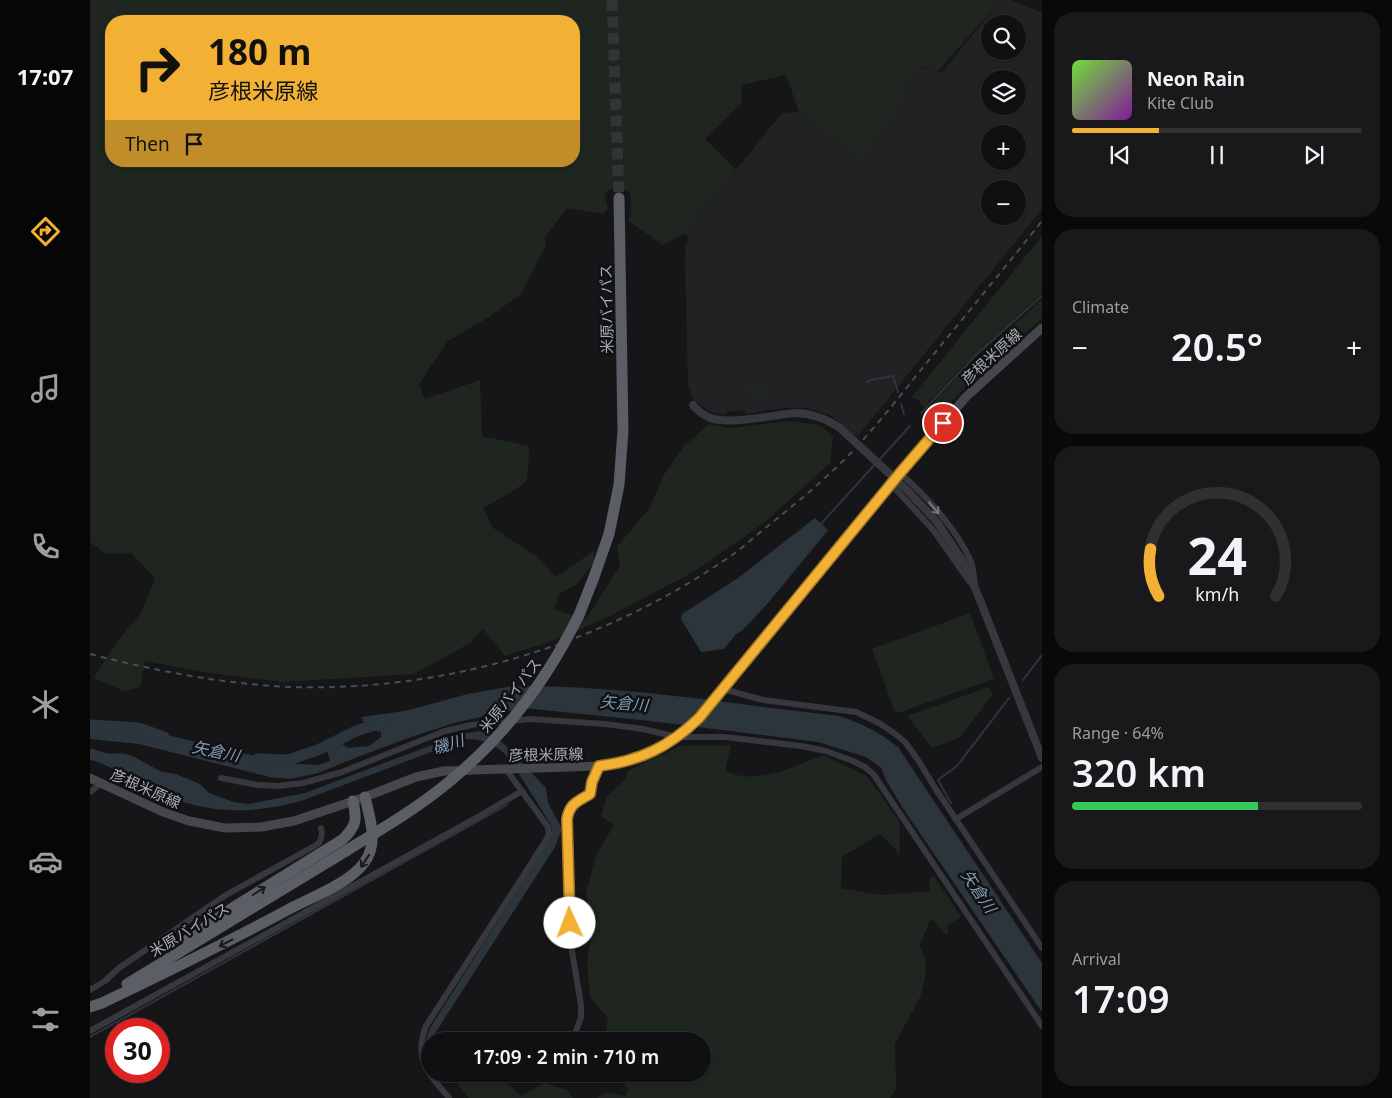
<!DOCTYPE html>
<html lang="en">
<head>
<meta charset="utf-8">
<style>
  :root { --surface:#101012; --page:#19191b; --text:#f1f3f6; --muted:#9c9d9f; --line:#303032; --accent:#f2b134 }
  body { margin:0; font-family:"Noto Sans","Noto Sans JP",sans-serif; background:var(--page); color:var(--text); height:100vh; display:flex; flex-direction:column; font-size:19px; white-space:nowrap }
  * { box-sizing:border-box; margin:0 }
  p { font-size:16px; color:var(--muted) }
  .icon { flex:none; width:28px; height:28px; fill:none; stroke:currentColor; stroke-width:2; stroke-linecap:round; stroke-linejoin:round }
  .map { position:relative; flex:1; overflow:hidden }
  .drawer { display:flex; flex-direction:column; gap:12px; padding:12px; background:#09090a; width:350px }
  .drawer>* { flex:none }
  .banner { position:absolute; left:15px; top:15px; width:475px; height:152px; border-radius:20px; box-shadow:0 1px 4px #0004,0 0 0 1px var(--line); background:#f2b134; color:#111; overflow:hidden }
  .fabs { position:absolute; left:891px; top:15px; display:grid; gap:10px }
  .fabs a { display:grid; place-items:center; width:45px; height:45px; border-radius:50%; background:var(--surface); box-shadow:0 1px 4px #0004,0 0 0 1px var(--line); font-size:25px }
  .speed { position:absolute; left:15px; top:1018px; display:flex; gap:10px; font-size:25px; font-weight:700; text-align:center }
  .speed>* { display:grid; place-content:center; width:65px; height:65px; border-radius:50%; background:var(--surface); box-shadow:0 1px 4px #0004,0 0 0 1px var(--line); line-height:1 }
  .speed .limit { border:8px solid #d22; background:#fff; color:#111 }
  .pin { position:absolute; display:grid; place-items:center; width:42px; height:42px; color:#fff; margin:-21px; border:2px solid #fff; border-radius:50%; box-shadow:0 1px 5px #0007 }
  .me { position:absolute; width:55px; margin:-28px; rotate:358deg; stroke-linejoin:round; filter:drop-shadow(0 0 4px #0008) }
  .turn { display:flex; align-items:center; gap:18px; height:105px; padding:0 20px; font-size:22px }
  .turn .icon { width:65px; height:65px; stroke-width:2.5 }
  .turn b { display:block; font-size:35px; line-height:42px }
  .then { display:flex; align-items:center; height:48px; padding:0 20px; background:#0003; gap:10px; font-size:19px }
  .big { font-size:38px; font-weight:600; line-height:1.1 }
  .drawer .tile { flex:1; display:flex; flex-direction:column; justify-content:center; gap:8px; min-width:0; padding:0 18px; border-radius:20px; background:var(--page) }
  .drawer .dial { align-items:center; gap:0 }
  .dial svg { height:130px; overflow:visible; fill:none; stroke:var(--line); stroke-width:7; stroke-linecap:round; text-anchor:middle }
  .dial text { fill:var(--text); stroke:none }
  .song { display:flex; align-items:center; gap:15px }
  .cover { width:60px; height:60px; border-radius:8px; background:linear-gradient(135deg,hsl(100 70% 55%),hsl(290 70% 35%)) }
  .played { height:5px; border-radius:2px; background:linear-gradient(90deg,var(--accent) 30%,var(--line) 30%) }
  .keys { display:flex; justify-content:space-around; direction:ltr }
  .heat { display:flex; justify-content:space-between; align-items:center; font-size:28px; direction:ltr }
  .charge { height:8px; border-radius:4px; background:linear-gradient(90deg,#34c759 64%,var(--line) 0) }
  .trip { position:absolute; left:331px; top:1032px; width:290px; height:50px; border-radius:25px; background:var(--surface); box-shadow:0 1px 4px #0004,0 0 0 1px var(--line); font-weight:600; line-height:50px; text-align:center }
  main { display:flex; flex:1; min-height:0 }
  .tab-bar { display:flex; flex-direction:column; width:90px; justify-content:space-around; align-items:center; background:#060607; color:var(--muted) }
  .tab-bar .icon { width:35px; height:35px }
  .tab-bar .active { color:var(--accent) }
  .tab-bar b { font-size:22px; color:var(--text) }
  .map>svg:first-child { display:block }
</style>
</head>
<body>
<main>
<nav class="tab-bar">
<b>17:07</b>
<svg class="icon active" aria-label="directions" viewBox="0 0 24 24"><path d="M12 3l9 9-9 9-9-9zM9 14v-3h6M13 9l2 2-2 2"/></svg>
<svg class="icon" aria-label="music" viewBox="0 0 24 24"><path d="M9 18V5l10-2v13"/><circle cx="6" cy="18" r="3"/><circle cx="16" cy="16" r="3"/></svg>
<svg class="icon" aria-label="phone" viewBox="0 0 24 24"><path d="M5 4h4l2 5-3 2q2 4 5 5l2-3 5 2v4C11 20 4 13 5 4z"/></svg>
<svg class="icon" aria-label="climate" viewBox="0 0 24 24"><path d="M12 3v18M4 7l16 10M4 17L20 7"/></svg>
<svg class="icon" aria-label="car" viewBox="0 0 24 24"><path d="M5 17H2v-5l4-1 3-4h7l3 4 3 1v5h-3M9 17h6M6 11h13"/><circle cx="7" cy="17" r="2"/><circle cx="17" cy="17" r="2"/></svg>
<svg class="icon" aria-label="filters" viewBox="0 0 24 24"><path d="M4 7h16M4 17h16"/><circle cx="9" cy="7" r="2"/><circle cx="15" cy="17" r="2"/></svg>
</nav>
<div class="map">
<svg width="952" height="1098" viewBox="0 0 952 1098">
  <rect width="100%" height="100%" fill="#161618"/>
  <!-- built -->
  <path fill="#222225" fill-rule="evenodd" d="M911 0H921L952 13V209L767 437 740 415 717 408H693L655 414V410L636 412V415L620 412 607 402 605 403 598 385 595 257 596 245 599 238 594 234 692 113 709 112 762 155 813 105 821 74 827 70 839 67 851 73ZM900 24H928V51H900ZM900 79H928V106H900ZM900 134H928V161H900ZM900 189H928V216H900Z"/>
  <!-- green -->
  <g fill="#1e261f" fill-rule="evenodd">
    <path d="M0 0H911L848 71C838 65 830 67 821 74L813 105 775 155H762L709 112 696 75 651 85 652 103 615 139 646 170 594 234 573 245 538 221 541 212 540 193C534 188 520 188 514 193L518 208 514 214 477 208 455 237 456 245 431 294 399 317 358 341 329 384 335 399 390 380 392 436 439 446 438 470 436 482 420 493 393 508 403 528 446 556 466 577 504 551V562L486 585 470 593 464 609 495 620 530 566 527 547 560 507 573 476 595 445 619 424 642 428 698 421 730 425 743 437 740 463 675 522 605 571 518 617 465 640 415 656 393 629 380 643 324 674 192 682 119 673 55 661 50 687 34 691 3 678 30 638 51 613 65 578 41 553 16 554 0 542ZM21 21H484V161H21Z"/>
    <path d="M952 236V294L880 359 834 407 827 399 821 398Z"/>
    <path d="M952 299V318L887 375 842 422 832 415 875 369Z"/>
    <path d="M663 379 676 388 678 394 675 397 661 399 654 393 653 389 660 381Z"/>
    <path d="M880 613 904 679 808 713 805 712 782 649Z"/>
    <path d="M899 687 902 695 871 737 842 748 817 716Z"/>
    <path d="M641 745 635 771C667 786 702 767 733 755L777 776 809 821 810 854 790 834 752 857 751 888 791 895 840 891 839 879 844 876 871 917 858 925V934L854 933 841 918 830 945 836 963 835 979 830 997 805 1044 806 1089 800 1098H507L516 1092 535 1096 539 1089 529 1078V1074H612V1041H514L518 1018 500 997 497 961 503 923 496 894 506 855 524 825 511 816 517 796 536 779 538 771 590 746Z"/>
    <path d="M359 1074H412L416 1082 431 1096 454 1083 477 1090 483 1098H379Z"/>
  </g>
  <!-- water -->
  <g fill="#2c353c">
    <path d="M725 518 738 530 679 602 652 631 646 634 634 649 611 652 591 619 592 614 648 578Z"/>
    <path d="M423 686C532 685 641 704 749 716 773 724 789 732 808 747L952 963V1012L812 807 797 782 791 768 776 757 728 742 560 721 434 708 368 722 324 736 270 756 228 773 200 779 180 777 49 744 0 739V729H40L77 735 194 763 228 765 240 761 237 750 240 739 247 737 252 744 258 748 279 746 291 737V732C280 731 276 726 271 717L315 711 378 694Z"/>
    <path d="M390 731 397 732 413 743 456 788 458 803 472 829 465 847 340 1041V1069C332 1055 334 1042 340 1028L461 837 462 830 461 825 421 761C409 746 396 739 376 739L211 801C168 813 122 815 80 797 53 785 28 769 0 759V753L7 754 60 770 86 774 110 784 119 793 143 802 159 804 215 793 371 734Z"/>
  </g>
  <g fill="none" stroke-linecap="round" stroke-linejoin="round">
    <!-- stream -->
    <g stroke="#2c353c" stroke-width="2">
      <path d="M777 382 781 380 803 376 808 392"/>
      <path d="M811 404 814 414"/>
      <path d="M831 413 887 354 952 296"/>
      <path d="M789 460 820 426"/>
      <path d="M731 524 786 463"/>
      <path d="M933 680 952 655"/>
      <path d="M861 803 848 780 867 766 919 698"/>
      <path d="M0 1037 417 805"/>
    </g>
    <!-- river -->
    <g stroke="#2c353c" stroke-width="11">
      <path d="M0 725 48 728 74 737"/>
      <path d="M0 754 17 759H33L42 762 66 775"/>
      <path d="M167 759 198 760 228 750 266 731 291 723"/>
    </g>
    <!-- trunk-tunnel -->
    <path stroke="#333438" stroke-width="11" stroke-dasharray="11 5.5" stroke-linecap="butt" d="M522 0 529 198"/>
    <!-- minor -->
    <g stroke="#37383d" stroke-width="6">
      <path d="M810 473C836 496 868 530 881 562 884 570 884 578 885 586"/>
      <path d="M801 484 844 531 879 581"/>
      <path d="M633 689 673 700 766 712 789 723 804 733 815 742 828 760 847 791 952 948"/>
      <path d="M131 778 168 785 188 786 213 783 252 772 355 731 381 725 440 719 515 724 553 729 587 737H635L711 746 736 751 763 761 775 767 784 775 952 1026"/>
      <path d="M0 792 12 783"/>
      <path d="M866 819 952 767"/>
      <path d="M0 990 15 981 29 968 136 895 228 844C232 838 233 834 231 828"/>
      <path d="M0 1031 388 817 432 791"/>
      <path d="M487 1041 486 1031 491 1017V1005L481 945 477 819C480 803 486 802 500 794L502 782 509 766"/>
      <path d="M359 1098C338 1072 323 1060 336 1026L455 842 459 834 458 827 415 768"/>
    </g>
    <!-- tertiary -->
    <g stroke="#37383d" stroke-width="8">
      <path d="M603 405C607 410 612 414 618 417 638 426 682 415 705 413 722 413 735 418 750 428"/>
      <path d="M847 522 872 560 886 590 952 758"/>
    </g>
    <!-- secondary -->
    <path stroke="#45474d" stroke-width="9" d="M0 778 73 812 99 821 135 828 171 827 204 821 275 797 326 777 354 771 509 766C550 760 579 747 609 718L810 473 876 397 952 328"/>
    <!-- trunk -->
    <g stroke="#5b5e65" stroke-width="11">
      <path d="M489 615 504 577 519 534 529 485 533 431 529 198"/>
      <path d="M97 940 144 907 252 840C267 826 267 820 263 801"/>
      <path d="M37 984 256 851"/>
      <path d="M0 1007 12 1003C77 972 140 941 203 907 225 896 259 883 274 863 289 843 280 819 275 797"/>
    </g>
    <!-- rail -->
    <path stroke="#4a4c52" stroke-width="2" stroke-dasharray="6 5" stroke-linecap="butt" d="M0 654C66 671 133 684 201 687 358 692 517 643 645 553 658 543 671 531 684 521 709 501 734 480 757 457 783 430 807 400 830 371 871 321 912 271 952 221"/>
    <!-- tertiary-bridge -->
    <path stroke="#37383d" stroke-width="8" d="M750 428 818 491 847 522"/>
    <!-- trunk-bridge -->
    <path stroke="#5b5e65" stroke-width="11" d="M256 851C291 829 328 808 360 781 416 735 457 680 489 615"/>
  </g>
  <!-- one-way arrows -->
  <defs><path id="oneway-shaft" d="M-6 0H5M1.5-3L5.5 0L1.5 3" fill="none" stroke-width="1.6" stroke-linecap="round" stroke-linejoin="round" transform="scale(1.25)"/></defs>
  <use stroke="#757881" href="#oneway-shaft" transform="translate(844 508) rotate(49)"/>
  <g stroke="#18191b">
    <use href="#oneway-shaft" transform="translate(275 861) rotate(124)"/>
    <use href="#oneway-shaft" transform="translate(169 891) rotate(-32)"/>
    <use href="#oneway-shaft" transform="translate(136 943) rotate(152)"/>
  </g>
  <g fill="none" stroke-linecap="round" stroke-linejoin="round">
    <!-- route casing -->
    <g stroke="#9d7322" stroke-width="12">
      <path id="route" d="M480 923 477 819C480 803 487 802 500 794L502 782 509 766C550 761 579 747 609 718L810 473 853 423"/>
    </g>
    <!-- route -->
    <use href="#route" stroke="#f2b134" stroke-width="9"/>
  </g>
  <g text-anchor="middle" dominant-baseline="central" stroke-width="5" stroke-linejoin="round" paint-order="stroke">
    <!-- street labels -->
    <g font-size="15" fill="#a8adb8" stroke="#111113">
      <text transform="translate(516 309) rotate(-91)">米原バイパス</text>
      <text transform="translate(901 356) rotate(-42)">彦根米原線</text>
      <text transform="translate(420 695) rotate(-52)">米原バイパス</text>
      <text transform="translate(456 754) rotate(-1)">彦根米原線</text>
      <text transform="translate(56 788) rotate(24)">彦根米原線</text>
      <text transform="translate(99 929) rotate(-31)">米原バイパス</text>
    </g>
    <!-- water labels -->
    <g font-size="16" font-style="italic" fill="#7f9bb3" stroke="#111113">
      <text transform="translate(534 703) rotate(5)">矢倉川</text>
      <text transform="translate(358 744) rotate(-17)">磯川</text>
      <text transform="translate(126 751) rotate(12)">矢倉川</text>
      <text transform="translate(889 891) rotate(56)">矢倉川</text>
    </g>
  </g>
</svg>
<div class="fabs">
<a><svg class="icon" aria-label="search" viewBox="0 0 24 24"><circle cx="10" cy="10" r="6"/><path d="M15 15l6 6"/></svg></a>
<a><svg class="icon" aria-label="layers" viewBox="0 0 24 24"><path d="M12 4l9 5-9 5-9-5zM3 14l9 5 9-5"/></svg></a>
<a>+</a>
<a>−</a>
</div>
<div class="speed"><div class="limit">30</div></div>
<div class="pin" style="left:853px;top:423px;background:#d93025"><svg class="icon" aria-label="arrive" viewBox="0 0 24 24"><path d="M6 21V4h12l-3 4 3 4H6"/></svg></div>
<svg class="me" style="left:480px;top:923px" viewBox="-20 -20 40 40"><circle r="19" fill="#fff"/><path d="M0-13L10 11 0 6-10 11z" fill="#f2b134"/></svg>
<div class="trip">17:09 · 2 min · 710 m</div>
<div class="banner">
<div class="turn"><svg class="icon" aria-label="right" viewBox="0 0 24 24"><path d="M7 20v-9h11M14 6l5 5-5 5"/></svg><div><b>180 m</b>彦根米原線</div></div>
<div class="then">Then<svg class="icon" aria-label="arrive" viewBox="0 0 24 24"><path d="M6 21V4h12l-3 4 3 4H6"/></svg></div>
</div>
</div>
<section class="drawer">
<div class="tile">
<div class="song"><i class="cover"></i><div><b>Neon Rain</b><p>Kite Club</p></div></div>
<div class="played"></div>
<div class="keys"><svg class="icon" aria-label="previous" viewBox="0 0 24 24"><path d="M18 5L8 12l10 7zM5 5v14"/></svg><svg class="icon" aria-label="pause" viewBox="0 0 24 24"><path d="M8 5v14M16 5v14"/></svg><svg class="icon" aria-label="next" viewBox="0 0 24 24"><path d="M6 5l10 7-10 7zM19 5v14"/></svg></div>
</div>
<div class="tile"><p>Climate</p>
<div class="heat"><a>−</a><b class="big">20.5°</b><a>+</a></div>
</div>
<div class="tile dial"><svg viewBox="0 0 100 80">
<path d="M14 69A42 42 0 1 1 86 69"/>
<path d="M14 69A42 42 0 0 1 9 40" stroke="#f2b134"/>
<text x="50" y="56" font-size="32" font-weight="700">24</text>
<text x="50" y="72" font-size="11">km/h</text>
</svg></div>
<div class="tile"><p>Range · 64%</p><b class="big">320 km</b><div class="charge"></div></div>
<div class="tile"><p>Arrival</p><b class="big">17:09</b></div>
</section>
</main>
</body>
</html>
